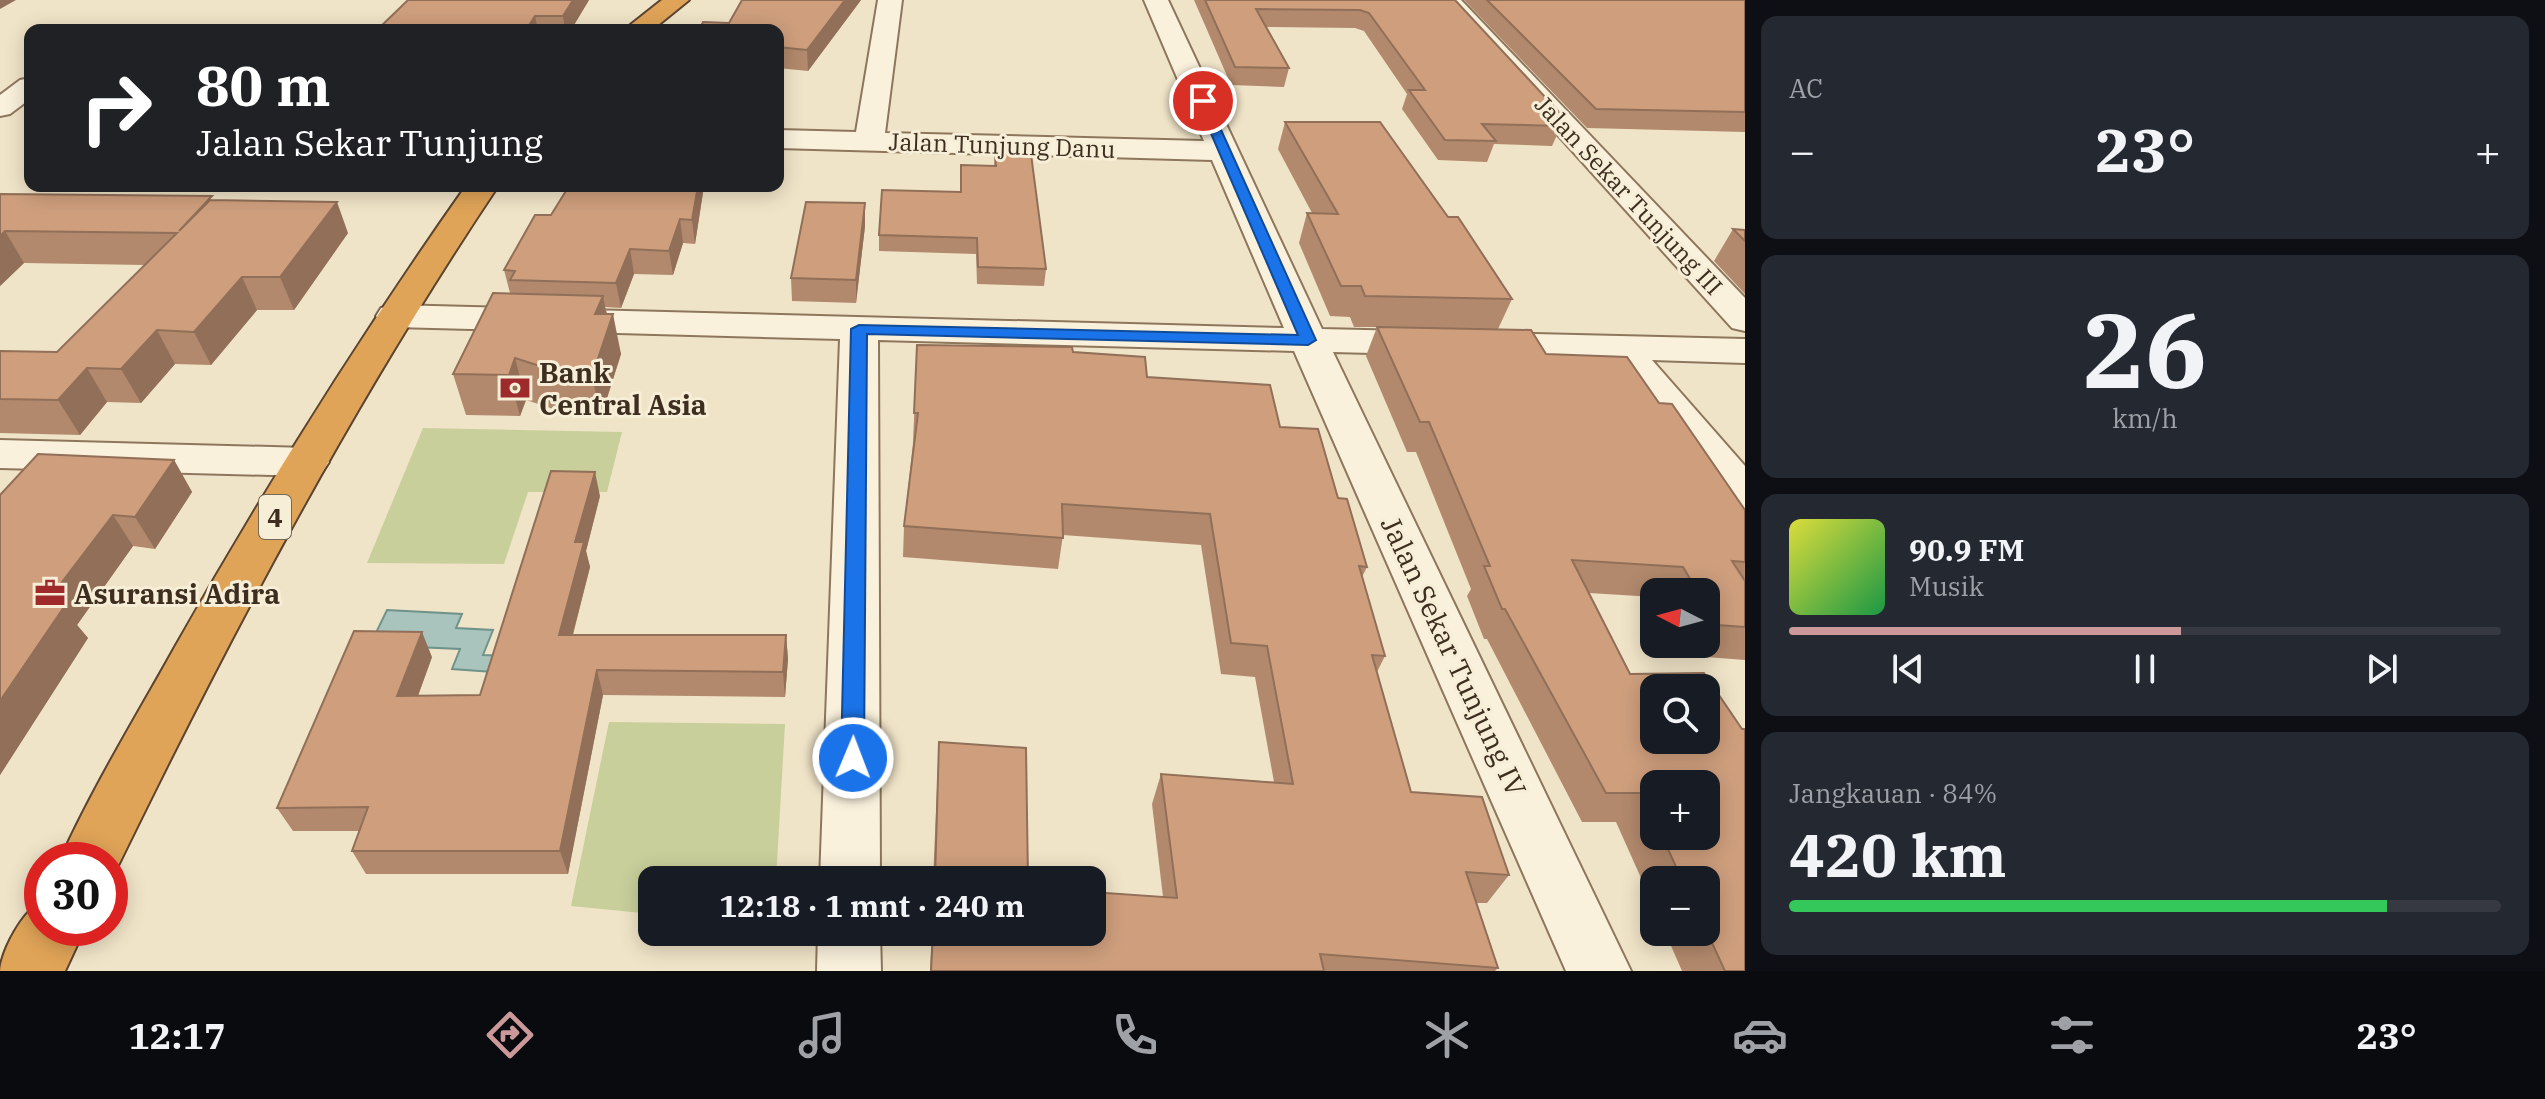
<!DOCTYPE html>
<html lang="id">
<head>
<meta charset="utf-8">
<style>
  :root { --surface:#171b24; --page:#242831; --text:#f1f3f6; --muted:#9ea1a6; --line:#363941; --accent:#cc999b }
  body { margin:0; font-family:"IBM Plex Serif",serif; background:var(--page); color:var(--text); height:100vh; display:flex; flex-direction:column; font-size:30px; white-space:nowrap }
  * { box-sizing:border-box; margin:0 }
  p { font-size:26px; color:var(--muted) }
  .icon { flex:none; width:44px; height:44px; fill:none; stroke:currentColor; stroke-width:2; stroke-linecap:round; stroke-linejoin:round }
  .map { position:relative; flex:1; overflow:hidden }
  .drawer { display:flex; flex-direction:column; gap:16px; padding:16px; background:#0d0f14; width:800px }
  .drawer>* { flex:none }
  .guide { position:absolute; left:24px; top:24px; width:760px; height:168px; border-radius:16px; box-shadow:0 4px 20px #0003; background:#202124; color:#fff; overflow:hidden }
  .needle { width:52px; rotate:276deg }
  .tools { position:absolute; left:1640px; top:578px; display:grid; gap:16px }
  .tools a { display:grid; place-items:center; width:80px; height:80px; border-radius:16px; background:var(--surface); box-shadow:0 4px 20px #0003; font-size:40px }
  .speed { position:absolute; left:24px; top:842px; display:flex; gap:16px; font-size:40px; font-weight:700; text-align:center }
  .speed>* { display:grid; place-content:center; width:104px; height:104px; border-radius:50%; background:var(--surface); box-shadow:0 4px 20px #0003; line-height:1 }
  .speed .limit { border:12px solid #d22; background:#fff; color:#111 }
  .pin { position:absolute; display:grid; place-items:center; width:68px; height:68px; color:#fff; margin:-34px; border:4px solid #fff; border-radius:50%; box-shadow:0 2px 8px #0007 }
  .me { position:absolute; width:88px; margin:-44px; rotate:1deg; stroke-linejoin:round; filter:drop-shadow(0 0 6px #0008) }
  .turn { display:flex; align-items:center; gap:28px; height:168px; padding:0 40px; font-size:36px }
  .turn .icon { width:104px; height:104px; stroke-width:2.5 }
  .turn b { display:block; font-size:56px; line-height:68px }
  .big { font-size:60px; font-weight:700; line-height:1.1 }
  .drawer .widget { flex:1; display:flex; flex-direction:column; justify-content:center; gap:12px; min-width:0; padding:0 28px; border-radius:16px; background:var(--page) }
  .drawer .dial { align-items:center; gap:0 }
  .dial b { font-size:104px; line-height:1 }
  .song { display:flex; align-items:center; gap:24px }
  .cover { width:96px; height:96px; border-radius:12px; background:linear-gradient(135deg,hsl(60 70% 55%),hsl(140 70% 35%)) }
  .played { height:8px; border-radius:4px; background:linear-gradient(90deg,var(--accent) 55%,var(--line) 55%) }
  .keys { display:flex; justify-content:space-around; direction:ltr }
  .heat { display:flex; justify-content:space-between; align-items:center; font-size:44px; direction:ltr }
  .charge { height:12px; border-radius:6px; background:linear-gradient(90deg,#34c759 84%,var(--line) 0) }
  .trip { position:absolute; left:638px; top:866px; width:468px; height:80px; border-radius:16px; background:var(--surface); box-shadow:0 4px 20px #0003; font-weight:700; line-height:80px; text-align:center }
  .dock { display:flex; height:128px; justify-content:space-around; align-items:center; background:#090b0e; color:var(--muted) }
  .dock .icon { width:56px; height:56px }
  .dock .selected { color:var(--accent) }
  .dock b { font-size:36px; color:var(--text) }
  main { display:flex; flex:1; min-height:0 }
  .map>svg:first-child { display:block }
</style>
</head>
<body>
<main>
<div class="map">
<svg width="1745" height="971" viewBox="0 0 1745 971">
  <rect width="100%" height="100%" fill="#f0e4c8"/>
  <!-- green -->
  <g fill="#c9cf9b">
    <path d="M423 428 622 432 607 492H528L504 564 367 563Z"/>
    <path d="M609 722 785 724 776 880H652V914L571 906Z"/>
  </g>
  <!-- water -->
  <path fill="#a9c4bc" stroke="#6f938a" stroke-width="2" d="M387 610 462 614 456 628 493 630 483 655 513 656 507 673 452 669 460 649 370 645Z"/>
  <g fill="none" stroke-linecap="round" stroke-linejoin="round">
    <!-- minor casing -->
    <g stroke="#8d765c" stroke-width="4">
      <g id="minor">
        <path d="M878 0H902L885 133 1204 141 1144 0H1168L1322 329 1745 339V363L1652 360 1745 466V510L1729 506 1610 359 1333 352 1631 971H1566L1294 351 878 340 880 880H820L840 339 394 327 381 324 376 316 381 308 394 305 1284 328 1212 160 778 148V130L856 132Z"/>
        <path d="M1436 0H1461L1745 298V331L1732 328Z"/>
        <path d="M30 78V99L10 114 0 116V95L20 80Z"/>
        <path d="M0 440 307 448 322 452 329 462 322 472 307 476 0 468Z"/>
        <path d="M818 932H880L881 971H817Z"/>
      </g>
    </g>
    <!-- highway casing -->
    <g stroke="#5b4430" stroke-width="4">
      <g id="highway">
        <path d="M662 0H689L652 30H624Z"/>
        <path d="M466 186H498C350 407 227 641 111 880L110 860H60C93 787 136 717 175 647 265 488 361 335 466 186Z"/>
        <path d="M42 902V928H85L65 971H0C2 950 23 910 42 902Z"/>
      </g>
    </g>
    <!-- minor -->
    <use href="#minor" fill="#faf1dc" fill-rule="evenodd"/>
    <!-- highway -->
    <use href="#highway" fill="#e0a458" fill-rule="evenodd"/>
  </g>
  <!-- wall -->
  <g fill="#b2896c" fill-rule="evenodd">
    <path d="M589 0 571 30H377Z"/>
    <path d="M742 0H861L808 71 778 68V30L729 23Z"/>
    <path d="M1194 0H1455L1559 112 1555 120 1561 126 1552 146 1494 144 1487 162 1438 160 1402 109 1407 94 1364 31 1355 28 1266 27 1289 68 1284 87 1231 85Z"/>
    <path d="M1464 0H1745V132L1587 128Z"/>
    <path d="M1285 122H1380L1448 217H1458L1512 299 1498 329 1531 330 1546 354 1627 357 1659 403 1672 404 1745 510V660L1693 656 1686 644H1706V592H1654V597L1589 593 1630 674 1704 673 1742 729H1745V971H1682L1665 932H1706V880H1654V907L1616 822H1582L1487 639H1484L1467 596 1471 589 1416 452H1407L1366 356 1377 327H1354L1350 317 1330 316 1299 243 1307 213H1312L1278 149ZM1654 688H1706V740H1654ZM1654 784H1706V836H1654Z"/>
    <path d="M995 153 1046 269 1044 286 977 284 976 254 879 251V235L960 192 961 165 994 166Z"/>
    <path d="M704 186 695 244 683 243 673 275 634 274 621 308 605 307 621 354 601 417H578L526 400 520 416 466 415 453 374 510 293 504 270 551 215Z"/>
    <path d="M0 194 214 200 348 233 294 310H257L211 365 175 364 141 403 107 402 80 435 0 433V351L57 352 145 265 24 263 0 286Z"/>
    <path d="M865 203V226L856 303 792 301 791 278Z"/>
    <path d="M1733 229 1745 230V294L1714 261Z"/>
    <path d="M917 345 1073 352 1147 377 1280 427 1338 498 1367 567 1362 577 1385 656 1377 672 1411 792 1509 875 1487 903H1476L1498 968 1495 971H930L932 932H1092L1163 897 1152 804 1161 774 1274 782 1255 677 1221 674 1201 545 1063 535 1058 569 903 557 904 526 913 443Z"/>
    <path d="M174 460 192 492 155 549 133 546 77 625 88 638 0 775V495Z"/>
    <path d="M600 496 586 551 590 567 573 635H786L788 659 785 697 603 695 568 874H366L352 851 359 831H293L277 808 432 657 418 696 480 695Z"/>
    <path d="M939 742 1028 880H933Z"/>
  </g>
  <!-- shaded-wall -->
  <g fill="#916f58">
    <path d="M0 0H16L0 9Z"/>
    <path d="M573 0H589L571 30H565L563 16Z"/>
    <path d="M845 0H861L808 71 807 50Z"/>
    <path d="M535 16 538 30H526Z"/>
    <path d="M698 186H704L695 244 692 220Z"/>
    <path d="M337 202 348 233 294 310 280 277Z"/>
    <path d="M865 203V226L856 303V280Z"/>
    <path d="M680 219 683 243 673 275 669 251Z"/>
    <path d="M5 231 24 263 0 286V236Z"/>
    <path d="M630 249 634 274 621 308 616 283Z"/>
    <path d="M242 277 257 310 211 365 194 332Z"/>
    <path d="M603 296 609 327 613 314 621 354 601 417 592 376 595 314Z"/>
    <path d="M157 330 175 364 141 403 121 369Z"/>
    <path d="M515 358 526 400 520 416 509 375Z"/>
    <path d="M87 368 107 402 80 435 58 400Z"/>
    <path d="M174 460 192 492 155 549 135 517Z"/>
    <path d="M595 472 600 496 586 551 590 567 566 660 559 635 575 542Z"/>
    <path d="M113 515 133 546 77 625 88 638 0 775V701L43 607Z"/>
    <path d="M422 632 432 657 409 720 397 696Z"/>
    <path d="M786 635 788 659 785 697 783 672Z"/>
    <path d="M597 670 603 695 568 874 560 851Z"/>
  </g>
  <!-- building -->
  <g fill="#cf9f7d" stroke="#916f58" stroke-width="2" fill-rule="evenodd">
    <path d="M408 0H573L563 16H535L526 30H377Z"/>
    <path d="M742 0H845L807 50 778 47V30H699L703 22 729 23Z"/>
    <path d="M1205 0H1455L1559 112 1548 111 1561 126 1482 124 1496 141 1445 140 1409 90H1425L1369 13 1360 10 1256 9 1289 68 1235 67Z"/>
    <path d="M1487 0H1745V112L1596 109Z"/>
    <path d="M1285 122H1380L1448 217H1458L1512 299 1365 296 1361 286H1341L1307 213 1338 214Z"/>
    <path d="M995 153 1031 154 1046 269 978 267 977 238 879 235 882 190 961 192V165L996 166Z"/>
    <path d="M569 186H698L692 220 680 219 669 251 630 249 616 283 510 280 515 271 504 270 535 215H551Z"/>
    <path d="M0 194 212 196 179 231 210 200 337 202 280 277H242L194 332 157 330 121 369 87 368 58 400 0 399V351L57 352 177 233 5 231 0 236Z"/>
    <path d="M806 202 865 203 856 280 791 278Z"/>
    <path d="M1733 229 1745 230V241Z"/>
    <path d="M493 293 603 296 595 314H613L592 376 568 375 515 358 509 375 453 374Z"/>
    <path d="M1377 327 1531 330 1546 354 1627 357 1659 403 1672 404 1745 510V562L1732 561 1745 581V627L1717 625 1706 606V592H1698L1683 567 1572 560 1630 674 1704 673 1742 729H1745V971H1725L1706 930V880H1682L1662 836H1706V784H1654V819L1642 793H1606L1505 609H1502L1484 566H1490L1429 422H1420ZM1654 688H1706V740H1654Z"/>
    <path d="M917 345 1072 347 1073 352 1145 357 1147 377 1270 385 1280 427 1318 429 1338 498 1347 499 1367 567 1359 566 1385 656 1372 655 1411 792 1482 797 1509 875 1466 872 1498 968 1320 954 1324 971H931L933 932H1092V892L1177 898 1161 774 1293 784 1267 646 1231 643 1210 514 1062 504 1063 538 904 526 918 413H914Z"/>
    <path d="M38 454 174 460 135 517 113 515 43 607H64L0 701V495Z"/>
    <path d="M551 471 595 472 575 542H584L559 635H786L783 672 597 670 560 851H352L368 807 277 808 354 631 422 632 397 696 480 695Z"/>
    <path d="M939 742 1026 748 1028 880H935Z"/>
  </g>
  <!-- route -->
  <path fill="#1a73e8" stroke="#114b97" stroke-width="2" d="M1203 97 1208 101 1316 340 1308 345 867 334 864 758 861 765 853 768 845 765 841 758 851 329 859 325 1298 335 1197 101Z"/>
  <!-- icons -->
  <defs>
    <g id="bank-bare" transform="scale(2.4)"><path d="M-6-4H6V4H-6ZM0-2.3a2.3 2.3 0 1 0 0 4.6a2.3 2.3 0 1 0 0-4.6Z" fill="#9e2a2b" stroke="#f7eed8" stroke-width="2.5" paint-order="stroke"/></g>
    <g id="office-bare" transform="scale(2.4)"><path d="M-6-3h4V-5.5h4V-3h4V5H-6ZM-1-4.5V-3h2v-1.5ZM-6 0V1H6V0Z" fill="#9e2a2b" stroke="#f7eed8" stroke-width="2.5" paint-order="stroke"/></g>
  </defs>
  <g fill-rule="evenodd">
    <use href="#bank-bare" x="515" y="388"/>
    <use href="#office-bare" x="50" y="593"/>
  </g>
  <g text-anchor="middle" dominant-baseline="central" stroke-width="6" stroke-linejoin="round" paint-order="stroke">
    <!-- far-street labels -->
    <g font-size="24" fill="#3d2e20" stroke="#f7eed8">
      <text transform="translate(1002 145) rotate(2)">Jalan Tunjung Danu</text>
      <text transform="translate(1629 195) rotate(47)">Jalan Sekar Tunjung III</text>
    </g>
    <!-- shield labels -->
    <rect fill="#f7eed8" stroke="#756857" stroke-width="2" x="259" y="495" width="32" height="44" rx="6"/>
    <g font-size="26" font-weight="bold" fill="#3d2e20">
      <text x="275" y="517">4</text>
    </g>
    <!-- poi labels -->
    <g font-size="28" font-weight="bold" fill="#3d2e20" stroke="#f7eed8" text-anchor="start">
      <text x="539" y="372">Bank<tspan x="539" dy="32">Central Asia</tspan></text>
      <text x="74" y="593">Asuransi Adira</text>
    </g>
    <!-- street labels -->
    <g font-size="28" fill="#3d2e20" stroke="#f7eed8">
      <text transform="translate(1454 656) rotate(65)">Jalan Sekar Tunjung IV</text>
    </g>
  </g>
</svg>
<div class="tools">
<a><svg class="needle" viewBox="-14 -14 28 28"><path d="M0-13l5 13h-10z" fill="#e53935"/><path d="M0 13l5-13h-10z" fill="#9ea1a6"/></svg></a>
<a><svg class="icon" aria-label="search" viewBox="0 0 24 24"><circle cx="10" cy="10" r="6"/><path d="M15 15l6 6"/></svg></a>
<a>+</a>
<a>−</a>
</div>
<div class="speed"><div class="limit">30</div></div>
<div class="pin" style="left:1203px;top:101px;background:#d93025"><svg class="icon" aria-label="arrive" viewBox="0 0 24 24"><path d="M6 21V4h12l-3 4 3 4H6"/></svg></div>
<svg class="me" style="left:853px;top:758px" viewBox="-20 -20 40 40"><circle r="17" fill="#1a73e8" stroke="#fff" stroke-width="3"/><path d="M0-11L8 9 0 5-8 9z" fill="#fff"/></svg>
<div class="trip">12:18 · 1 mnt · 240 m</div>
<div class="guide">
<div class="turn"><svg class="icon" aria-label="right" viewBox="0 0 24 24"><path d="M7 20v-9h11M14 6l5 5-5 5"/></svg><div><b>80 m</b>Jalan Sekar Tunjung</div></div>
</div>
</div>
<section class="drawer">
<div class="widget"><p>AC</p>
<div class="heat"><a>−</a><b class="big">23°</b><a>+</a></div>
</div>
<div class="widget dial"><b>26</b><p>km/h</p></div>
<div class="widget">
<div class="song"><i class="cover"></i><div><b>90.9 FM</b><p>Musik</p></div></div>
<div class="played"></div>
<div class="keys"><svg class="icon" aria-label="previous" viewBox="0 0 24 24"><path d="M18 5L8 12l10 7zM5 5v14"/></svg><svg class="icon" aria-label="pause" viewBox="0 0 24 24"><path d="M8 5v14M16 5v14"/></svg><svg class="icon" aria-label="next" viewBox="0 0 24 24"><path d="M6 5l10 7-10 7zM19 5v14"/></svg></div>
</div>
<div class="widget"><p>Jangkauan · 84%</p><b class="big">420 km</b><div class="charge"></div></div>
</section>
</main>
<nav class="dock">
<b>12:17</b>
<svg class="icon selected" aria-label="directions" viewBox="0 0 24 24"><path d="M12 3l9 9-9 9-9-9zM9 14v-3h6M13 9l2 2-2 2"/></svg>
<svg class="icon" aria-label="music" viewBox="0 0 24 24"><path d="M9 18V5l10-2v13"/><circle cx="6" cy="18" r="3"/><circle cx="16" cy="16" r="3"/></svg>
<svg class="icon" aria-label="phone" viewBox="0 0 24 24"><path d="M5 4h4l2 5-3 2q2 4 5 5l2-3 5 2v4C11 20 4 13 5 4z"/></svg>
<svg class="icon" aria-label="climate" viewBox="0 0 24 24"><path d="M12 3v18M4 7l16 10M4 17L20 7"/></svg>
<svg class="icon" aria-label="car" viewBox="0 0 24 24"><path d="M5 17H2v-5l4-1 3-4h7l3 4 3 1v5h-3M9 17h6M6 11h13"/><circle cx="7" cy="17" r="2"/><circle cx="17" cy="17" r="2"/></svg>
<svg class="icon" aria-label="filters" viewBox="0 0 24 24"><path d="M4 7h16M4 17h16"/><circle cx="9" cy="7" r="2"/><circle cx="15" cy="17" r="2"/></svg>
<b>23°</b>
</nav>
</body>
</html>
